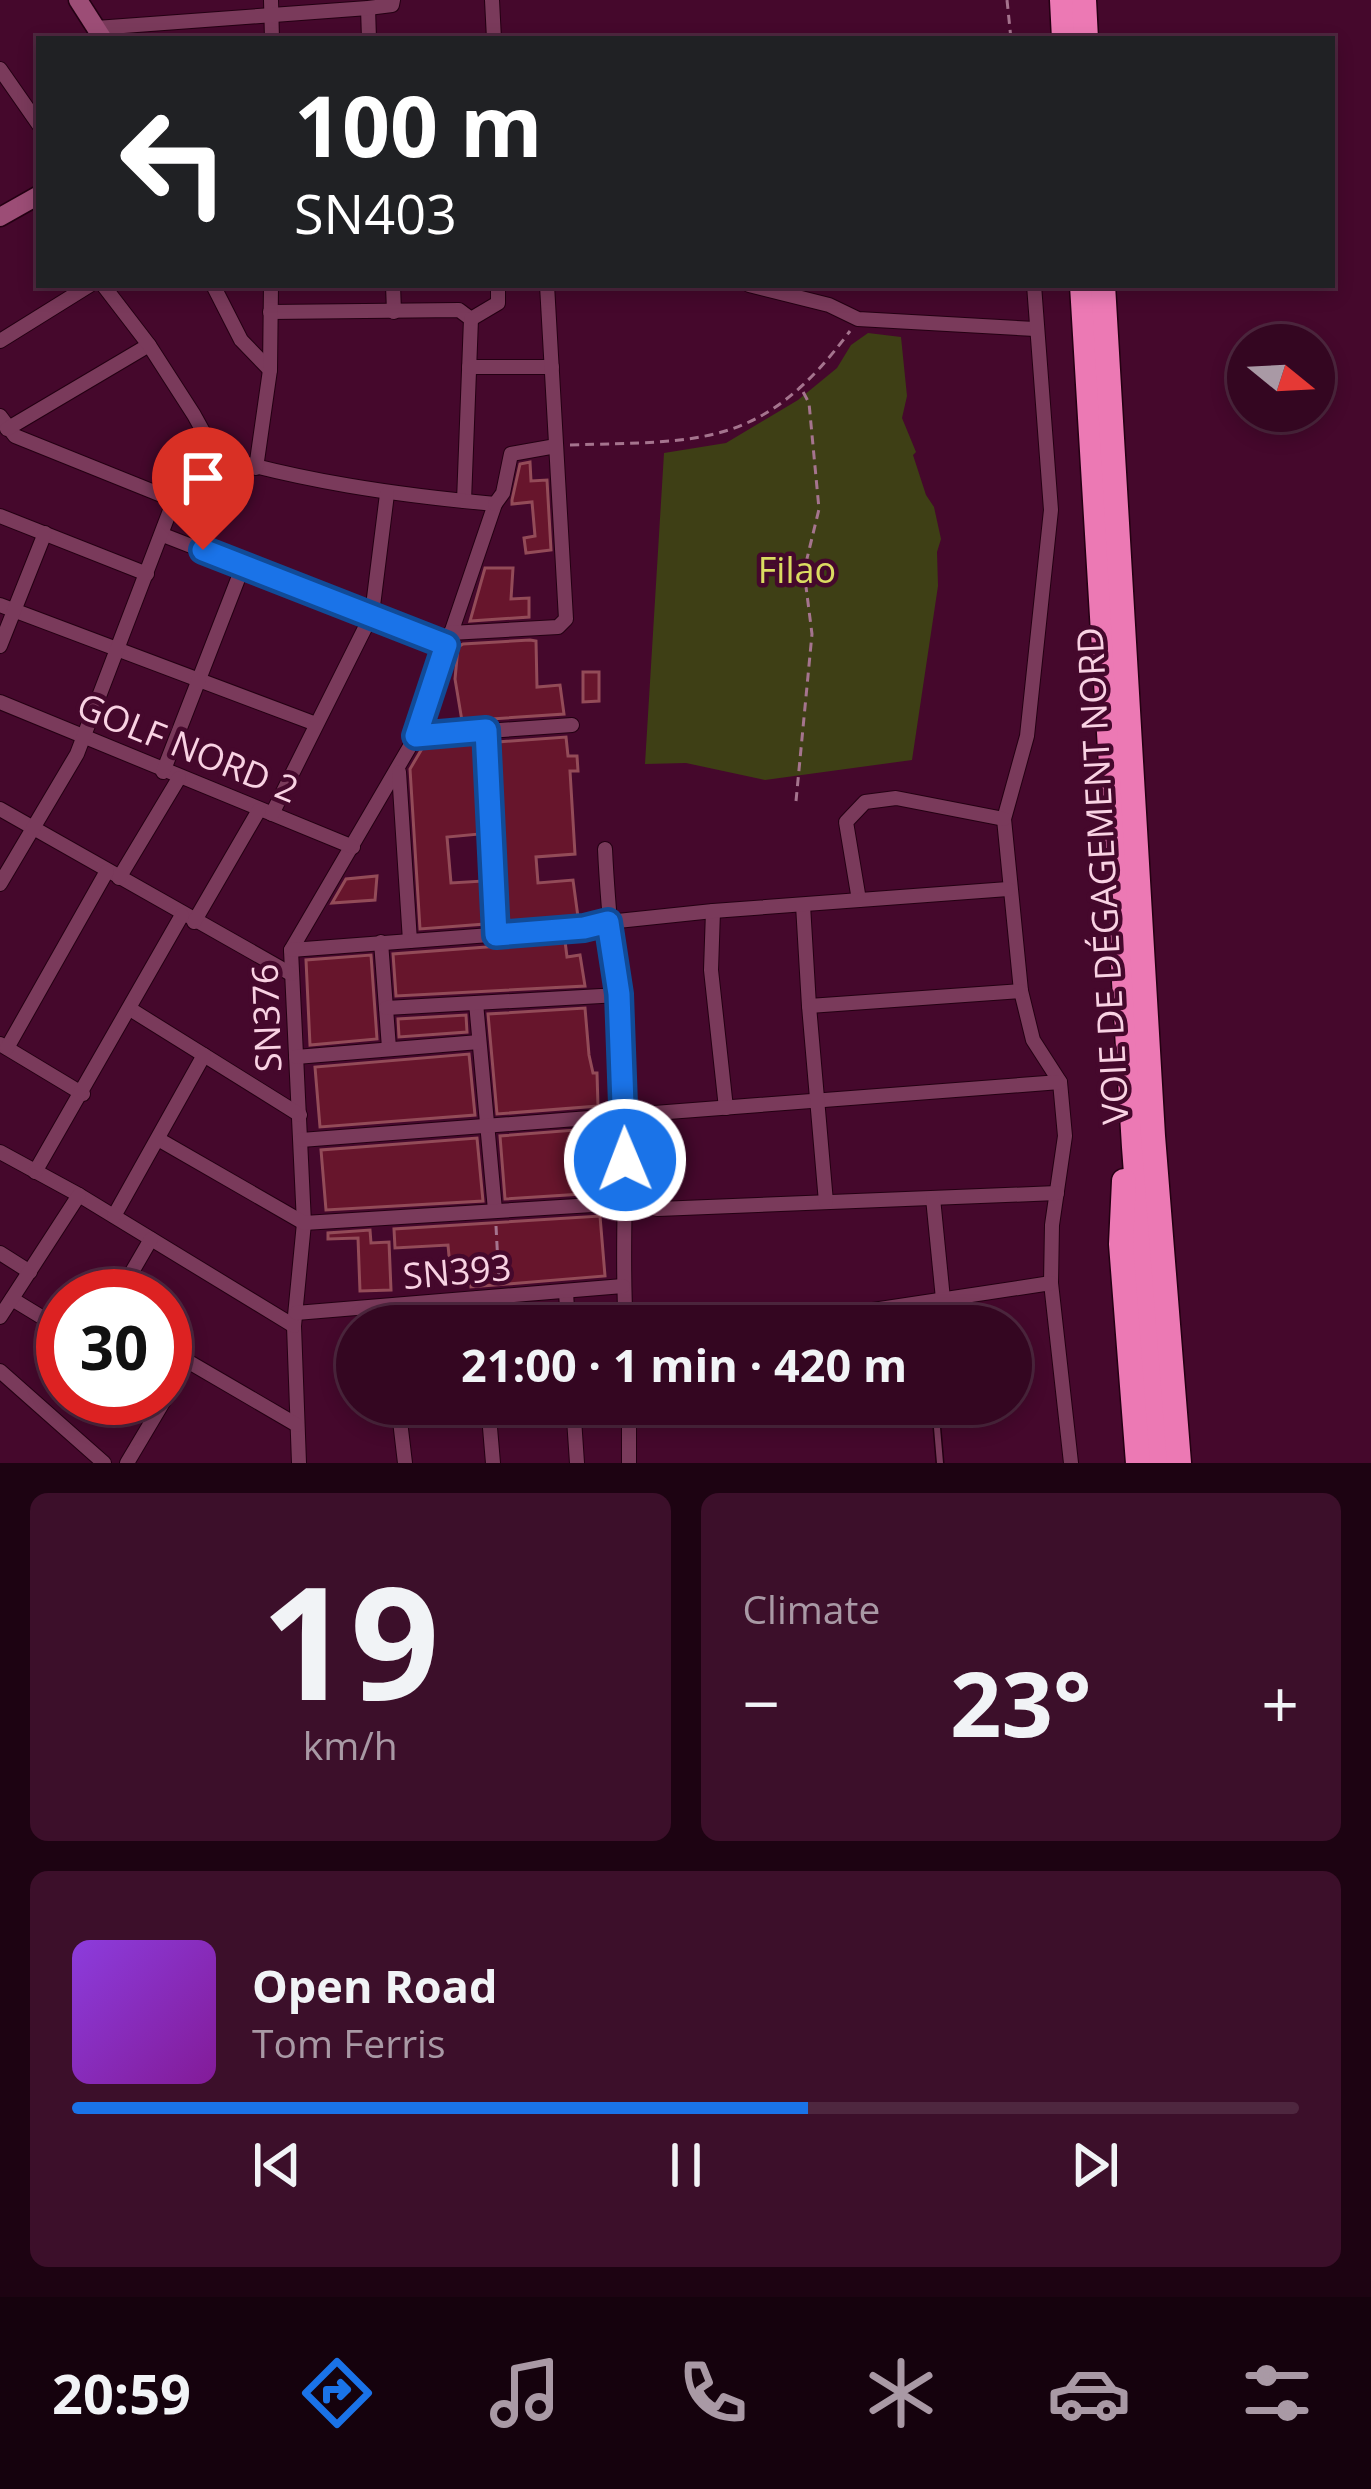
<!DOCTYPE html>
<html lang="en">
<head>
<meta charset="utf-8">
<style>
  :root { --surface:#340621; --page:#3c0f2a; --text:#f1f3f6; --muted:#a999a5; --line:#4e273f; --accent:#1a73e8 }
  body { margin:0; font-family:"Open Sans",sans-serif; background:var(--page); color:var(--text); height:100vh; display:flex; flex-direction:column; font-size:45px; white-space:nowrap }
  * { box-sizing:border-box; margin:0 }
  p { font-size:39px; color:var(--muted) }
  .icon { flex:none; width:66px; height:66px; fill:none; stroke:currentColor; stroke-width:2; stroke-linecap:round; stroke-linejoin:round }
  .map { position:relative; height:1463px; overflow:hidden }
  .sheet { display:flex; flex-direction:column; gap:30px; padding:30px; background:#1d0312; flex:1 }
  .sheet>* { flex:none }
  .hud { position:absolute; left:36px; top:36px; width:1299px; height:252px; border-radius:0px; box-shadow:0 6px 18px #0003,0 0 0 3px var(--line); background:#202124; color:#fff; overflow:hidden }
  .needle { width:78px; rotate:108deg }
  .controls { position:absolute; left:1227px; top:324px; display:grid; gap:24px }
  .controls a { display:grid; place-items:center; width:108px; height:108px; border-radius:50%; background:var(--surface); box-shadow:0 6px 18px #0003,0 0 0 3px var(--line); font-size:60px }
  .speed { position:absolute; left:36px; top:1269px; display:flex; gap:24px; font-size:60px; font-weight:700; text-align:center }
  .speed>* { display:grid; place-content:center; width:156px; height:156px; border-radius:50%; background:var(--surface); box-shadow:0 6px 18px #0003,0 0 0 3px var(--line); line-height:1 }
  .speed .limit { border:18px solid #d22; background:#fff; color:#111 }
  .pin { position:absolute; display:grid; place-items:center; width:102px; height:102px; color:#fff; margin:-123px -51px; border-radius:50% 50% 50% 0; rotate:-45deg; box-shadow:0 0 12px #0007 }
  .pin .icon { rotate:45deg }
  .me { position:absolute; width:132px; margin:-66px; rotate:359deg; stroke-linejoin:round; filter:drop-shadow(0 0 9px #0008) }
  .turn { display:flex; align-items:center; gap:42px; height:252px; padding:0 60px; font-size:54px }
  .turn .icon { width:156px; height:156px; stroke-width:2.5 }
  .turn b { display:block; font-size:84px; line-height:102px }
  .big { font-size:90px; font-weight:700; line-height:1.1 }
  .sheet .tile { flex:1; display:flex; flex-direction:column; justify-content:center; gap:18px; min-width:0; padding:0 42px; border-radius:18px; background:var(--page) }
  .sheet .dial { align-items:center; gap:0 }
  .dial b { font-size:156px; line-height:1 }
  .song { display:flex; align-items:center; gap:36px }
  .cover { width:144px; height:144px; border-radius:18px; background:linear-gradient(135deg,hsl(270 70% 55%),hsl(290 70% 35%)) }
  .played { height:12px; border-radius:6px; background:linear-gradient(90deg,var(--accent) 60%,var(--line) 60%) }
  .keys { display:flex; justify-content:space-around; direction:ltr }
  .heat { display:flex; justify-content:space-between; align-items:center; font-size:66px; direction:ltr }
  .sheet .tiles { flex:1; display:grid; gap:30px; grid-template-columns:1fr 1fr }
  .tile:last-child { grid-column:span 2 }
  .trip { position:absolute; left:336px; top:1305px; width:696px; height:120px; border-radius:60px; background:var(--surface); box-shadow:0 6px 18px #0003,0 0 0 3px var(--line); font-weight:700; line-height:120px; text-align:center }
  .dock { display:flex; height:192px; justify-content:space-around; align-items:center; background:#15020d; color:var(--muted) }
  .dock .icon { width:84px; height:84px }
  .dock .current { color:var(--accent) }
  .dock b { font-size:54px; color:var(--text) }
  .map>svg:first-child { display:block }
</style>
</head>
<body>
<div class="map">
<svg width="1371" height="1463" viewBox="0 0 1371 1463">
  <rect width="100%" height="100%" fill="#45082c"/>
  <!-- green -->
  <path fill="#3e3f15" d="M868 333 901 337 907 396 902 418 916 452 913 455 926 495 934 507 941 539 937 552 938 586 912 760 765 780 686 763 645 764 664 453 726 443 798 400 837 368 851 345Z"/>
  <!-- building -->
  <g fill="#67152c" stroke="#934b58" stroke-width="3">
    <path d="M530 462 531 481 547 480 551 550 526 553 524 538 535 536 532 502 512 504V500L520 464Z"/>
    <path d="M485 568H513L511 599 529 598V617L470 621Z"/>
    <path d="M530 640 536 641 537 687 560 685 564 714 462 721 455 679 458 647 463 644Z"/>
    <path d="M583 672H599V701L583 702Z"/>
    <path d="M566 737 568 756H577L578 771H570L575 854 536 857 538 883 573 880 578 917 508 922 498 742Z"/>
    <path d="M475 743 480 834 447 837 451 883 483 881 485 924 420 929 410 769 423 747Z"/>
    <path d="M377 876 375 900 332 903 346 879Z"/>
    <path d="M565 941 567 957 580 955 585 986 396 996 393 954Z"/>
    <path d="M371 955 377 1039 310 1045 306 960Z"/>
    <path d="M585 1008 589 1055 593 1073H597L598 1106 497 1114 488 1014Z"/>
    <path d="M466 1015 467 1032 399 1037 398 1019Z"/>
    <path d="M469 1054 475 1115 320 1127 315 1067Z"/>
    <path d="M614 1127V1192L505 1199 500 1136Z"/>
    <path d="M477 1138 483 1201 326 1210 321 1150Z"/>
    <path d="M600 1216 605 1276 471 1287 470 1266 450 1267 448 1245 395 1248 394 1229Z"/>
    <path d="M370 1230 371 1243 389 1242 391 1290 360 1291 358 1238 328 1239V1233Z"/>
  </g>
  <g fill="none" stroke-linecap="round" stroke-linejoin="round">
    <!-- lane casing -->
    <g stroke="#240013" stroke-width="9">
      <g id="lane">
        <path d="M912 1308 915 1326"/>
        <path d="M935 1404 940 1463"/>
      </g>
    </g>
    <!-- street casing -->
    <g stroke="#240013" stroke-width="16">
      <g id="street">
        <path d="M271 0 272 39"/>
        <path d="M492 0 494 39"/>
        <path d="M368 8 369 39"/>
        <path d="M96 28 368 8 392 5 393 0"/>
        <path d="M0 69 39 125"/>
        <path d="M213 285 241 340 270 370"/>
        <path d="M393 285 394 312"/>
        <path d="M749 285 829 305 858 319 1035 329"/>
        <path d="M1034 285 1051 510 1027 736 1004 819 1021 991 1033 1040 1060 1082 1065 1136 1052 1225 1051 1283 1071 1463"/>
        <path d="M270 312 459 310 471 319 464 501"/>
        <path d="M471 319 498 303V285"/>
        <path d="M0 341 90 285"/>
        <path d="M469 367H552"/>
        <path d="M0 416 15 436 174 500"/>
        <path d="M7 429 149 345"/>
        <path d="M205 452C299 481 396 495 495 504L416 736 291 950 304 1223 294 1326 299 1463"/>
        <path d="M256 468 270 370 271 285"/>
        <path d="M495 504 503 493 511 454 556 446"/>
        <path d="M0 516 147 574"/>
        <path d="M163 535 446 645"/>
        <path d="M0 605 316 724"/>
        <path d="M450 633 558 627 566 619 547 285"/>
        <path d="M0 646 45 533"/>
        <path d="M0 702 353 847"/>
        <path d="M486 730 497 935"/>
        <path d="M416 736 572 725"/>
        <path d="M163 772 243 566"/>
        <path d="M399 772 410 941"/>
        <path d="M0 809 291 974"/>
        <path d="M272 814 372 614 387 494"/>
        <path d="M605 849C609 938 622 1026 625 1115 627 1185 621 1256 626 1326"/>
        <path d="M119 878 179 778"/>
        <path d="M0 884 77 754 174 500 205 452V435L194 415 149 345 103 285"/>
        <path d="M859 900 846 822 865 802 896 798 1004 819"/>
        <path d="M803 905 809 1006"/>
        <path d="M713 911 711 970 726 1108"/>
        <path d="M194 922 259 810"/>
        <path d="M381 942 389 1048"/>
        <path d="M291 950 584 928 608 922 713 911 1008 889"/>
        <path d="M476 1003 495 1210"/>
        <path d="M386 1008 619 995"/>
        <path d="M130 1009 300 1115"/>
        <path d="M0 1044 83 1094"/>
        <path d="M7 1048 107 871"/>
        <path d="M296 1057 479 1042"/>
        <path d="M158 1139 304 1223 625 1203 658 1209 1057 1193"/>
        <path d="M301 1140 1060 1082"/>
        <path d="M0 1152 79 1195 294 1326"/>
        <path d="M35 1172 182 915"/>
        <path d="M933 1198 943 1299"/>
        <path d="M826 1202 809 1006 1021 991"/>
        <path d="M114 1216 204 1055"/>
        <path d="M0 1253 30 1272"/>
        <path d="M566 1292 568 1326"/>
        <path d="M118 1296 151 1239"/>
        <path d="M478 1298 481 1326"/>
        <path d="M12 1299 63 1330"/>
        <path d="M388 1307 390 1326"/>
        <path d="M296 1313 623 1286"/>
        <path d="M0 1317 79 1195"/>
        <path d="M767 1326 1051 1283"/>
        <path d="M165 1348 297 1425"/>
        <path d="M0 1371 104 1463"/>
        <path d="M398 1404 405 1463"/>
        <path d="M488 1404 493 1463"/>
        <path d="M573 1404 577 1463"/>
        <path d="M629 1404V1463"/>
        <path d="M127 1463 187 1362"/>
      </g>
    </g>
    <!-- secondary casing -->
    <g stroke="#240013" stroke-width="21">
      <g id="secondary">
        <path d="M78 0 103 39"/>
        <path d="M0 217 39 195"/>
      </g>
    </g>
    <!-- highway casing -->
    <g stroke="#240013" stroke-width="27">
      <g id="highway">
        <path d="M1062 0 1064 39"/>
        <path d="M1084 0 1086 39"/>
        <path d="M1082 285 1134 1147 1158 1463"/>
        <path d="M1103 285 1153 1136 1179 1463"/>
        <path d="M1124 1181 1121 1244 1138 1463"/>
      </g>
    </g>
    <!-- path -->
    <g stroke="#a5748e" stroke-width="3" stroke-dasharray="9 6" stroke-linecap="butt">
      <path d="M1007 0 1011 39"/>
      <path d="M570 445C703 441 763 448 850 331"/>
      <path d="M796 801 812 634 804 571 819 509 809 403 800 386"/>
      <path d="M496 1226 499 1283"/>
    </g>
    <!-- lane -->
    <use href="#lane" stroke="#7a3a5b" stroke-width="6"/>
    <!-- street -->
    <use href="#street" stroke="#7a3a5b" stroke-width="14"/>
    <!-- secondary -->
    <use href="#secondary" stroke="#9c4d76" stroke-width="18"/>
    <!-- highway -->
    <use href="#highway" stroke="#ec79b4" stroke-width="24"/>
  </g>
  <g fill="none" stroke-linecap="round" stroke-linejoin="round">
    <!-- route casing -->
    <g stroke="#114b97" stroke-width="30">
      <path id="route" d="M203 550 446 645 416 736 486 730 496 935 584 928 608 922 619 994 625 1160"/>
    </g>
    <!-- route -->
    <use href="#route" stroke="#1a73e8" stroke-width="21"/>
  </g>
  <g text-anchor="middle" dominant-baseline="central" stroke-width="9" stroke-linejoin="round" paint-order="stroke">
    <!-- park labels -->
    <g font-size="36" fill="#dbdc61" stroke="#45082c">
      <text x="797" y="569">Filao</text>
    </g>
    <!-- street labels -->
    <g font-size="36" fill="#f9d2e3" stroke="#45082c">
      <text transform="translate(188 747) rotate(22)">GOLF NORD 2</text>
      <text transform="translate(1102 876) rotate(-93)">VOIE DE DÉGAGEMENT NORD</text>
      <text transform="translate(266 1018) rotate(-92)">SN376</text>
      <text transform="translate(457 1271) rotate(-5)">SN393</text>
    </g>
  </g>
</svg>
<div class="controls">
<a><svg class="needle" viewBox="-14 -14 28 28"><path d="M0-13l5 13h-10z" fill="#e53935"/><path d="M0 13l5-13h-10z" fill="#a999a5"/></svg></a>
</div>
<div class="speed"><div class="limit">30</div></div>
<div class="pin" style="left:203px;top:550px;background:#d93025"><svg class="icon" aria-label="arrive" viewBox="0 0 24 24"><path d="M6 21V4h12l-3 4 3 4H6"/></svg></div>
<svg class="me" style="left:625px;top:1160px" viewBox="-20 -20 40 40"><circle r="17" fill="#1a73e8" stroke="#fff" stroke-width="3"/><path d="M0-11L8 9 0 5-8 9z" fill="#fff"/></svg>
<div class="trip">21:00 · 1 min · 420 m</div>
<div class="hud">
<div class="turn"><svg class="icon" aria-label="left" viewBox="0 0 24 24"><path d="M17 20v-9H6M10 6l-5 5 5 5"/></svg><div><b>100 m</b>SN403</div></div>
</div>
</div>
<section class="sheet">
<div class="tiles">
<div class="tile dial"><b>19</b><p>km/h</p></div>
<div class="tile"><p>Climate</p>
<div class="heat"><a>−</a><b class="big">23°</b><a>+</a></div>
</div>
<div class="tile">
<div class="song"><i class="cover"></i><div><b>Open Road</b><p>Tom Ferris</p></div></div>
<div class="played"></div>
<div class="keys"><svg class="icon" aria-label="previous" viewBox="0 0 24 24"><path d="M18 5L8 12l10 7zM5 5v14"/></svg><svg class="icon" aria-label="pause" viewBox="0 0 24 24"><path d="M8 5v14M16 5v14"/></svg><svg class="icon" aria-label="next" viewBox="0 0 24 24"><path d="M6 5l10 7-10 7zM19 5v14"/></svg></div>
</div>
</div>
</section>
<nav class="dock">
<b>20:59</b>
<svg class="icon current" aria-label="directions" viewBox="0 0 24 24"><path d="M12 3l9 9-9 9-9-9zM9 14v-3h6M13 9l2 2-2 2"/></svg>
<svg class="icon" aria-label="music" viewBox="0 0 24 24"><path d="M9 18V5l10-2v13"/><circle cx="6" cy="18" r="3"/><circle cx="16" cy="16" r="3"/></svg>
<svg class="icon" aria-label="phone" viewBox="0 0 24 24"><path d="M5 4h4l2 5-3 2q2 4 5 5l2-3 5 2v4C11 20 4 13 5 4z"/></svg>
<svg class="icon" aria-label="climate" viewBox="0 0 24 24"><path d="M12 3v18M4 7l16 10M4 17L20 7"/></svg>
<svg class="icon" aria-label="car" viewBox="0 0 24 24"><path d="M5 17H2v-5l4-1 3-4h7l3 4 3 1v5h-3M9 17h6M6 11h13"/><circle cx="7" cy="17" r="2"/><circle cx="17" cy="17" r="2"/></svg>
<svg class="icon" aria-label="filters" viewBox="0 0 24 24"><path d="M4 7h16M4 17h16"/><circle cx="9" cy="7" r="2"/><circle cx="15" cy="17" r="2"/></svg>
</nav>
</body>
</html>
